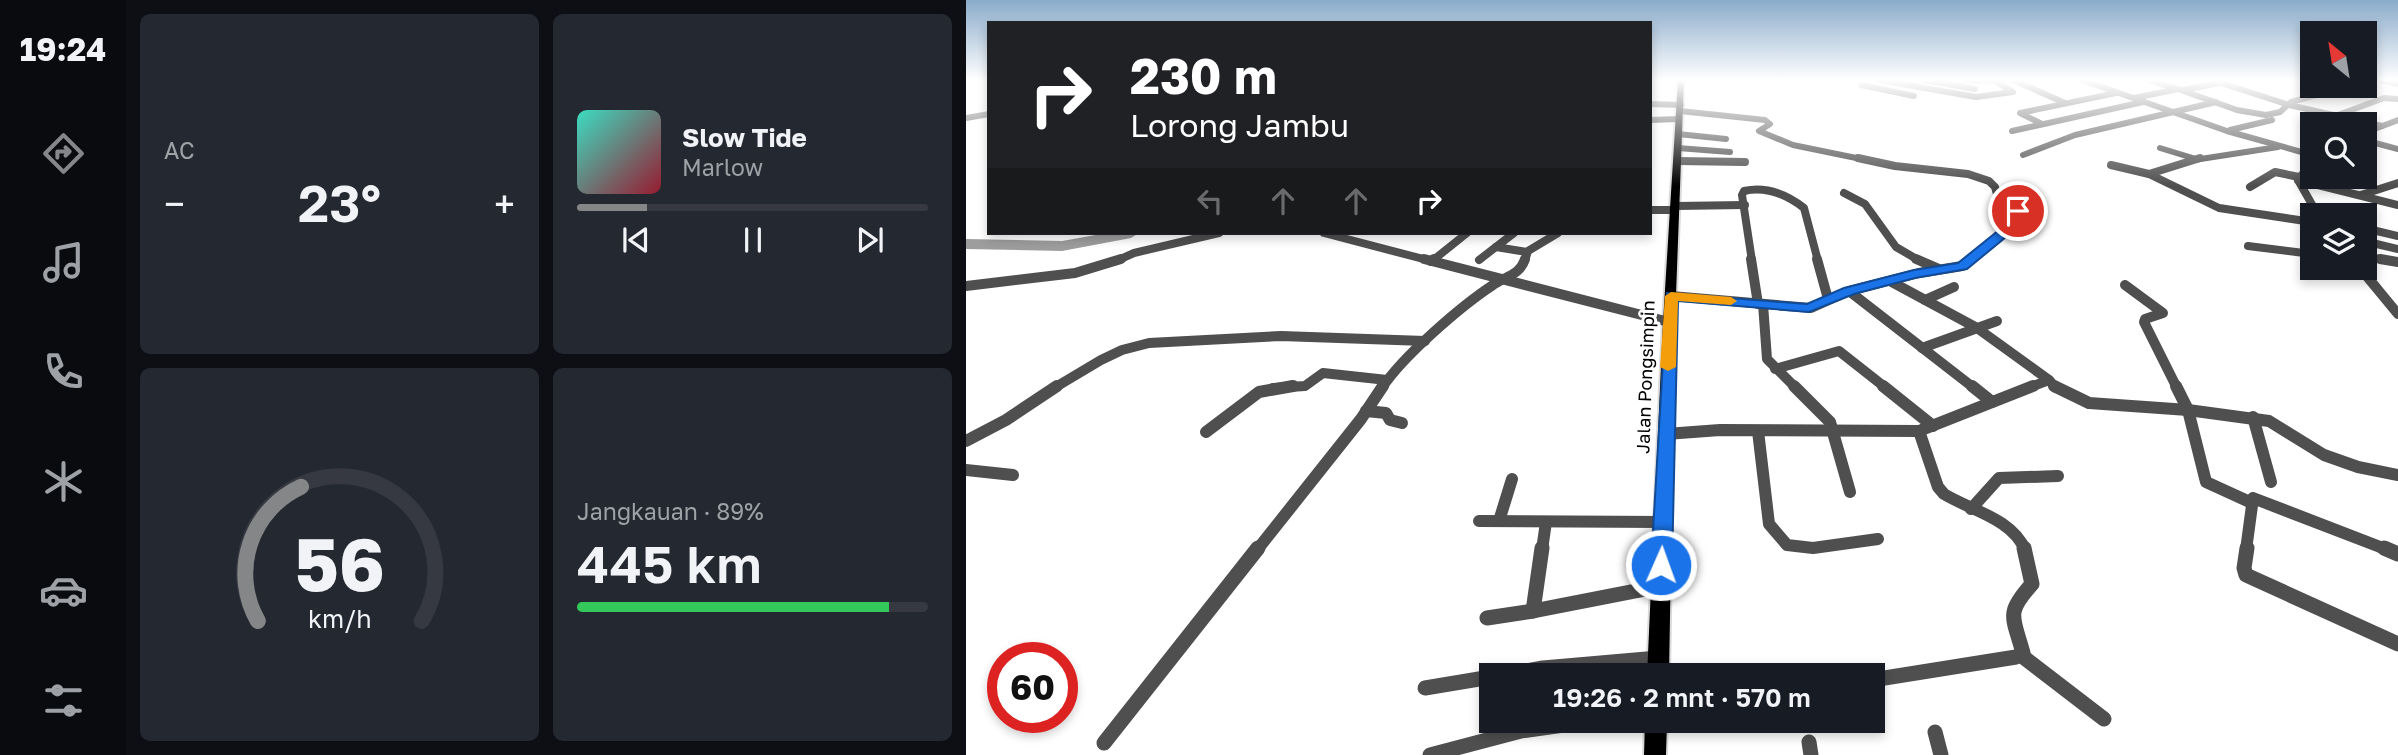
<!DOCTYPE html>
<html lang="id">
<head>
<meta charset="utf-8">
<style>
  :root { --surface:#171b24; --page:#242831; --text:#f1f3f6; --muted:#9ea1a6; --line:#363941; --accent:#858687 }
  body { margin:0; font-family:"Golos Text",sans-serif; background:var(--page); color:var(--text); height:100vh; display:flex; flex-direction:column; font-size:26px; white-space:nowrap }
  * { box-sizing:border-box; margin:0 }
  p { font-size:23px; color:var(--muted) }
  .icon { flex:none; width:38px; height:38px; fill:none; stroke:currentColor; stroke-width:2; stroke-linecap:round; stroke-linejoin:round }
  .map { position:relative; flex:1; overflow:hidden }
  .side { display:flex; flex-direction:column; gap:14px; padding:14px; background:#0d0f14; width:840px }
  .side>* { flex:none }
  .guide { position:absolute; left:21px; top:21px; width:665px; height:214px; border-radius:0px; box-shadow:0 4px 10px #0003; background:#202124; color:#fff; overflow:hidden }
  .needle { width:46px; rotate:330deg }
  .controls { position:absolute; left:1334px; top:21px; display:grid; gap:14px }
  .controls a { display:grid; place-items:center; width:77px; height:77px; border-radius:0px; background:var(--surface); box-shadow:0 4px 10px #0003; font-size:35px }
  .speed { position:absolute; left:21px; top:642px; display:flex; gap:14px; font-size:35px; font-weight:700; text-align:center }
  .speed>* { display:grid; place-content:center; width:91px; height:91px; border-radius:50%; background:var(--surface); box-shadow:0 4px 10px #0003; line-height:1 }
  .speed .limit { border:10px solid #d22; background:#fff; color:#111 }
  .pin { position:absolute; display:grid; place-items:center; width:60px; height:60px; color:#fff; margin:-30px; border:4px solid #fff; border-radius:50%; box-shadow:0 2px 7px #0007 }
  .me { position:absolute; width:77px; margin:-38px; rotate:2deg; stroke-linejoin:round; filter:drop-shadow(0 0 5px #0008) }
  .turn { display:flex; align-items:center; gap:24px; height:147px; padding:0 28px; font-size:32px }
  .turn .icon { width:91px; height:91px; stroke-width:2.5 }
  .turn b { display:block; font-size:49px; line-height:60px }
  .lanes { display:flex; align-items:center; height:66px; padding:0 28px; background:#0003; justify-content:center; gap:35px; direction:ltr }
  .lanes .off { opacity:.35 }
  .big { font-size:52px; font-weight:600; line-height:1.1 }
  .side .card { flex:1; display:flex; flex-direction:column; justify-content:center; gap:10px; min-width:0; padding:0 24px; border-radius:10px; background:var(--page) }
  .side .dial { align-items:center; gap:0 }
  .dial svg { height:182px; overflow:visible; fill:none; stroke:var(--line); stroke-width:7; stroke-linecap:round; text-anchor:middle }
  .dial text { fill:var(--text); stroke:none }
  .song { display:flex; align-items:center; gap:21px }
  .cover { width:84px; height:84px; border-radius:10px; background:linear-gradient(135deg,hsl(170 70% 55%),hsl(350 70% 35%)) }
  .played { height:7px; border-radius:4px; background:linear-gradient(90deg,var(--accent) 20%,var(--line) 20%) }
  .keys { display:flex; justify-content:space-around; direction:ltr }
  .heat { display:flex; justify-content:space-between; align-items:center; font-size:38px; direction:ltr }
  .charge { height:10px; border-radius:5px; background:linear-gradient(90deg,#34c759 89%,var(--line) 0) }
  .side .tiles { flex:1; display:grid; gap:14px; grid-template-columns:repeat(2,1fr) }
  .trip { position:absolute; left:513px; top:663px; width:406px; height:70px; border-radius:0px; background:var(--surface); box-shadow:0 4px 10px #0003; font-weight:600; line-height:70px; text-align:center }
  main { display:flex; flex:1; min-height:0 }
  .dock { display:flex; flex-direction:column; width:126px; justify-content:space-around; align-items:center; background:#090b0e; color:var(--muted) }
  .dock .icon { width:49px; height:49px }
  .dock .selected { color:var(--accent) }
  .dock b { font-size:32px; color:var(--text) }
  .map>svg:first-child { display:block }
</style>
</head>
<body>
<main>
<nav class="dock">
<b>19:24</b>
<svg class="icon selected" aria-label="directions" viewBox="0 0 24 24"><path d="M12 3l9 9-9 9-9-9zM9 14v-3h6M13 9l2 2-2 2"/></svg>
<svg class="icon" aria-label="music" viewBox="0 0 24 24"><path d="M9 18V5l10-2v13"/><circle cx="6" cy="18" r="3"/><circle cx="16" cy="16" r="3"/></svg>
<svg class="icon" aria-label="phone" viewBox="0 0 24 24"><path d="M5 4h4l2 5-3 2q2 4 5 5l2-3 5 2v4C11 20 4 13 5 4z"/></svg>
<svg class="icon" aria-label="climate" viewBox="0 0 24 24"><path d="M12 3v18M4 7l16 10M4 17L20 7"/></svg>
<svg class="icon" aria-label="car" viewBox="0 0 24 24"><path d="M5 17H2v-5l4-1 3-4h7l3 4 3 1v5h-3M9 17h6M6 11h13"/><circle cx="7" cy="17" r="2"/><circle cx="17" cy="17" r="2"/></svg>
<svg class="icon" aria-label="filters" viewBox="0 0 24 24"><path d="M4 7h16M4 17h16"/><circle cx="9" cy="7" r="2"/><circle cx="15" cy="17" r="2"/></svg>
</nav>
<section class="side">
<div class="tiles">
<div class="card"><p>AC</p>
<div class="heat"><a>−</a><b class="big">23°</b><a>+</a></div>
</div>
<div class="card">
<div class="song"><i class="cover"></i><div><b>Slow Tide</b><p>Marlow</p></div></div>
<div class="played"></div>
<div class="keys"><svg class="icon" aria-label="previous" viewBox="0 0 24 24"><path d="M18 5L8 12l10 7zM5 5v14"/></svg><svg class="icon" aria-label="pause" viewBox="0 0 24 24"><path d="M8 5v14M16 5v14"/></svg><svg class="icon" aria-label="next" viewBox="0 0 24 24"><path d="M6 5l10 7-10 7zM19 5v14"/></svg></div>
</div>
<div class="card dial"><svg viewBox="0 0 100 80">
<path d="M14 69A42 42 0 1 1 86 69"/>
<path d="M14 69A42 42 0 0 1 33 10" stroke="#858687"/>
<text x="50" y="56" font-size="32" font-weight="700">56</text>
<text x="50" y="72" font-size="11">km/h</text>
</svg></div>
<div class="card"><p>Jangkauan · 89%</p><b class="big">445 km</b><div class="charge"></div></div>
</div>
</section>
<div class="map">
<svg width="1432" height="755" viewBox="0 0 1432 755">
  <rect width="100%" height="100%" fill="#fff"/>
  <g fill="none" stroke-linecap="round" stroke-linejoin="round">
    <!-- river -->
    <path fill="#9d9d9d" fill-rule="evenodd" d="M141 233H173L165 238 96 251 0 249V239L96 241Z"/>
    <!-- major casing -->
    <g stroke="#dbdbdb" stroke-width="4">
      <g id="major">
        <path d="M712 80H718L709 322 703 676H681L697 322Z"/>
        <path d="M679 721H701L700 755H678Z"/>
      </g>
    </g>
    <!-- minor-far4 -->
    <g stroke="#4f4f4f" stroke-width="6">
      <path d="M913 80 1010 97 1047 92 1029 81"/>
      <path d="M958 80 1009 89"/>
      <path d="M1000 80 1036 81"/>
      <path d="M1047 80 1099 103"/>
      <path d="M1116 80 1261 131 1346 155"/>
      <path d="M1182 80 1208 88"/>
      <path d="M1246 80 1323 105 1416 126"/>
      <path d="M1414 80 1432 84"/>
      <path d="M1398 81 1401 80"/>
      <path d="M895 85 948 96"/>
      <path d="M1217 90 1253 83"/>
      <path d="M1168 98 1212 89 1271 110 1300 115 1314 112 1325 102 1383 86"/>
      <path d="M684 104 715 105"/>
      <path d="M714 111 799 120 804 124 793 131 827 145 900 160"/>
      <path d="M1372 115 1418 98 1432 99"/>
      <path d="M0 118 23 114"/>
      <path d="M684 120 713 119"/>
      <path d="M1076 124 1054 113 1150 93"/>
      <path d="M1264 130 1306 120"/>
      <path d="M1046 131 1177 102"/>
      <path d="M1398 133 1432 120"/>
      <path d="M712 134 760 139"/>
      <path d="M1398 140 1432 149"/>
      <path d="M712 148 764 152"/>
      <path d="M1194 148 1230 159"/>
      <path d="M1057 155 1109 135 1250 102"/>
      <path d="M1228 160 1312 147"/>
    </g>
    <!-- minor-far3 -->
    <g stroke="#4f4f4f" stroke-width="8">
      <path d="M892 158 929 166 1002 174 1023 181 1029 187 1032 198 1055 216 1003 261"/>
      <path d="M1234 158 1183 174 1253 208 1346 222"/>
      <path d="M712 161 779 162"/>
      <path d="M1346 162 1332 180 1352 215"/>
      <path d="M1145 165 1183 174"/>
      <path d="M1332 180 1432 205"/>
      <path d="M1284 187 1309 172 1333 177"/>
      <path d="M878 193 899 204 930 247 954 261"/>
      <path d="M1395 195 1432 183"/>
      <path d="M710 206 779 205"/>
      <path d="M684 210H709"/>
      <path d="M1398 228 1432 236"/>
      <path d="M358 233 465 261"/>
      <path d="M1398 241 1432 249"/>
      <path d="M1282 246 1346 254"/>
      <path d="M530 247 561 252"/>
      <path d="M1398 256 1424 261"/>
      <path d="M513 260 548 233"/>
      <path d="M150 261 168 253 253 233"/>
      <path d="M466 261 501 233"/>
      <path d="M559 261 562 251 592 233"/>
      <path d="M786 261 776 195 778 191C801 186 820 194 838 208L852 261"/>
    </g>
    <!-- minor-far2 -->
    <g stroke="#4f4f4f" stroke-width="10">
      <path d="M458 259 703 322"/>
      <path d="M785 259 792 304"/>
      <path d="M851 259 862 299"/>
      <path d="M950 259 973 269"/>
      <path d="M1414 259 1432 262"/>
      <path d="M465 261 468 259"/>
      <path d="M1394 268 1432 314"/>
      <path d="M924 281 1011 328 1083 380"/>
      <path d="M1159 285 1197 313 1179 319 1178 322 1211 388"/>
      <path d="M0 286 109 273 155 259"/>
      <path d="M883 291 1008 388"/>
      <path d="M705 296 845 308 883 291 953 273 996 266 1005 259"/>
      <path d="M959 300 988 287"/>
      <path d="M797 304 801 359 830 388"/>
      <path d="M956 348 1031 321"/>
      <path d="M809 369 873 351 920 388"/>
      <path d="M88 388 135 360 156 350 183 343 315 336 459 341"/>
      <path d="M307 388 339 386 357 373 421 380"/>
      <path d="M416 388C436 357 495 306 527 285 540 276 554 275 559 259"/>
      <path d="M1062 388 1083 380 1090 388"/>
    </g>
    <!-- minor-far1 -->
    <g stroke="#4f4f4f" stroke-width="12">
      <path d="M828 386 864 422 884 492"/>
      <path d="M917 386 967 426"/>
      <path d="M1006 386 1026 402"/>
      <path d="M1088 386 1123 403 1222 410 1303 421 1358 455 1392 467 1432 475"/>
      <path d="M1210 386 1222 410 1240 482 1286 503"/>
      <path d="M400 411 420 413 424 420 436 423"/>
      <path d="M1287 417 1305 482"/>
      <path d="M792 431 803 524 821 545 847 548 912 539"/>
      <path d="M953 431 972 487 978 494C1004 510 1047 519 1059 550"/>
      <path d="M240 432 293 392 327 386"/>
      <path d="M700 434 754 430 953 431 1067 386"/>
      <path d="M0 441 40 420 91 386"/>
      <path d="M0 470 47 475"/>
      <path d="M1005 509 1033 478 1092 476"/>
      <path d="M513 521 697 522"/>
      <path d="M533 521 546 479"/>
      <path d="M291 550 395 419 417 386"/>
      <path d="M576 550 580 522"/>
      <path d="M1280 550 1287 498 1422 550"/>
    </g>
    <!-- minor -->
    <g stroke="#4f4f4f" stroke-width="15">
      <path d="M1281 548 1278 568 1280 575 1432 644"/>
      <path d="M1418 548 1432 554"/>
      <path d="M567 611 695 586"/>
      <path d="M521 618 567 611 576 548"/>
      <path d="M1056 656 1138 719"/>
      <path d="M533 676 577 668 692 658"/>
      <path d="M906 680 1050 657 1057 653C1047 616 1039 614 1066 584L1058 548"/>
      <path d="M459 688 525 677"/>
      <path d="M969 732 975 755"/>
      <path d="M843 742 845 755"/>
      <path d="M138 743 292 548"/>
      <path d="M464 755 555 731 626 721"/>
    </g>
    <!-- major -->
    <use href="#major" fill="#000" fill-rule="evenodd"/>
  </g>
  <!-- sky -->
  <linearGradient id="sky" x2="0" y2="1"><stop stop-color="#8aabca"/><stop offset="0.43" stop-color="#fff"/><stop offset="1" stop-color="#fff" stop-opacity="0"/></linearGradient>
  <rect width="1432" height="186" fill="url(#sky)"/>
  <!-- route -->
  <path fill="#1a73e8" stroke="#114b97" stroke-width="2" d="M1052 207 1061 216 1057 223 1001 269 949 278 888 294 843 312 712 301 706 565 703 571 695 573 688 571 685 565 701 293 841 304 878 288 948 270 992 263 1048 218 1046 211Z"/>
  <!-- slow -->
  <path fill="#f59e0b" d="M705 292 765 297 771 301 765 305 712 301 710 367 702 371 694 367 699 296Z"/>
  <g text-anchor="middle" dominant-baseline="central" stroke-width="6" stroke-linejoin="round" paint-order="stroke">
    <!-- street labels -->
    <g font-size="18" fill="#000" stroke="#fff">
      <text transform="translate(679 377) rotate(-88)">Jalan Pongsimpin</text>
    </g>
  </g>
</svg>
<div class="controls">
<a><svg class="needle" viewBox="-14 -14 28 28"><path d="M0-13l5 13h-10z" fill="#e53935"/><path d="M0 13l5-13h-10z" fill="#9ea1a6"/></svg></a>
<a><svg class="icon" aria-label="search" viewBox="0 0 24 24"><circle cx="10" cy="10" r="6"/><path d="M15 15l6 6"/></svg></a>
<a><svg class="icon" aria-label="layers" viewBox="0 0 24 24"><path d="M12 4l9 5-9 5-9-5zM3 14l9 5 9-5"/></svg></a>
</div>
<div class="speed"><div class="limit">60</div></div>
<div class="pin" style="left:1052px;top:211px;background:#d93025"><svg class="icon" aria-label="arrive" viewBox="0 0 24 24"><path d="M6 21V4h12l-3 4 3 4H6"/></svg></div>
<svg class="me" style="left:695px;top:565px" viewBox="-20 -20 40 40"><circle r="17" fill="#1a73e8" stroke="#fff" stroke-width="3"/><path d="M0-11L8 9 0 5-8 9z" fill="#fff"/></svg>
<div class="trip">19:26 · 2 mnt · 570 m</div>
<div class="guide">
<div class="turn"><svg class="icon" aria-label="right" viewBox="0 0 24 24"><path d="M7 20v-9h11M14 6l5 5-5 5"/></svg><div><b>230 m</b>Lorong Jambu</div></div>
<div class="lanes"><svg class="icon off" aria-label="left" viewBox="0 0 24 24"><path d="M17 20v-9H6M10 6l-5 5 5 5"/></svg><svg class="icon off" aria-label="ahead" viewBox="0 0 24 24"><path d="M12 20V5M6 11l6-6 6 6"/></svg><svg class="icon off" aria-label="ahead" viewBox="0 0 24 24"><path d="M12 20V5M6 11l6-6 6 6"/></svg><svg class="icon" aria-label="right" viewBox="0 0 24 24"><path d="M7 20v-9h11M14 6l5 5-5 5"/></svg></div>
</div>
</div>
</main>
</body>
</html>
